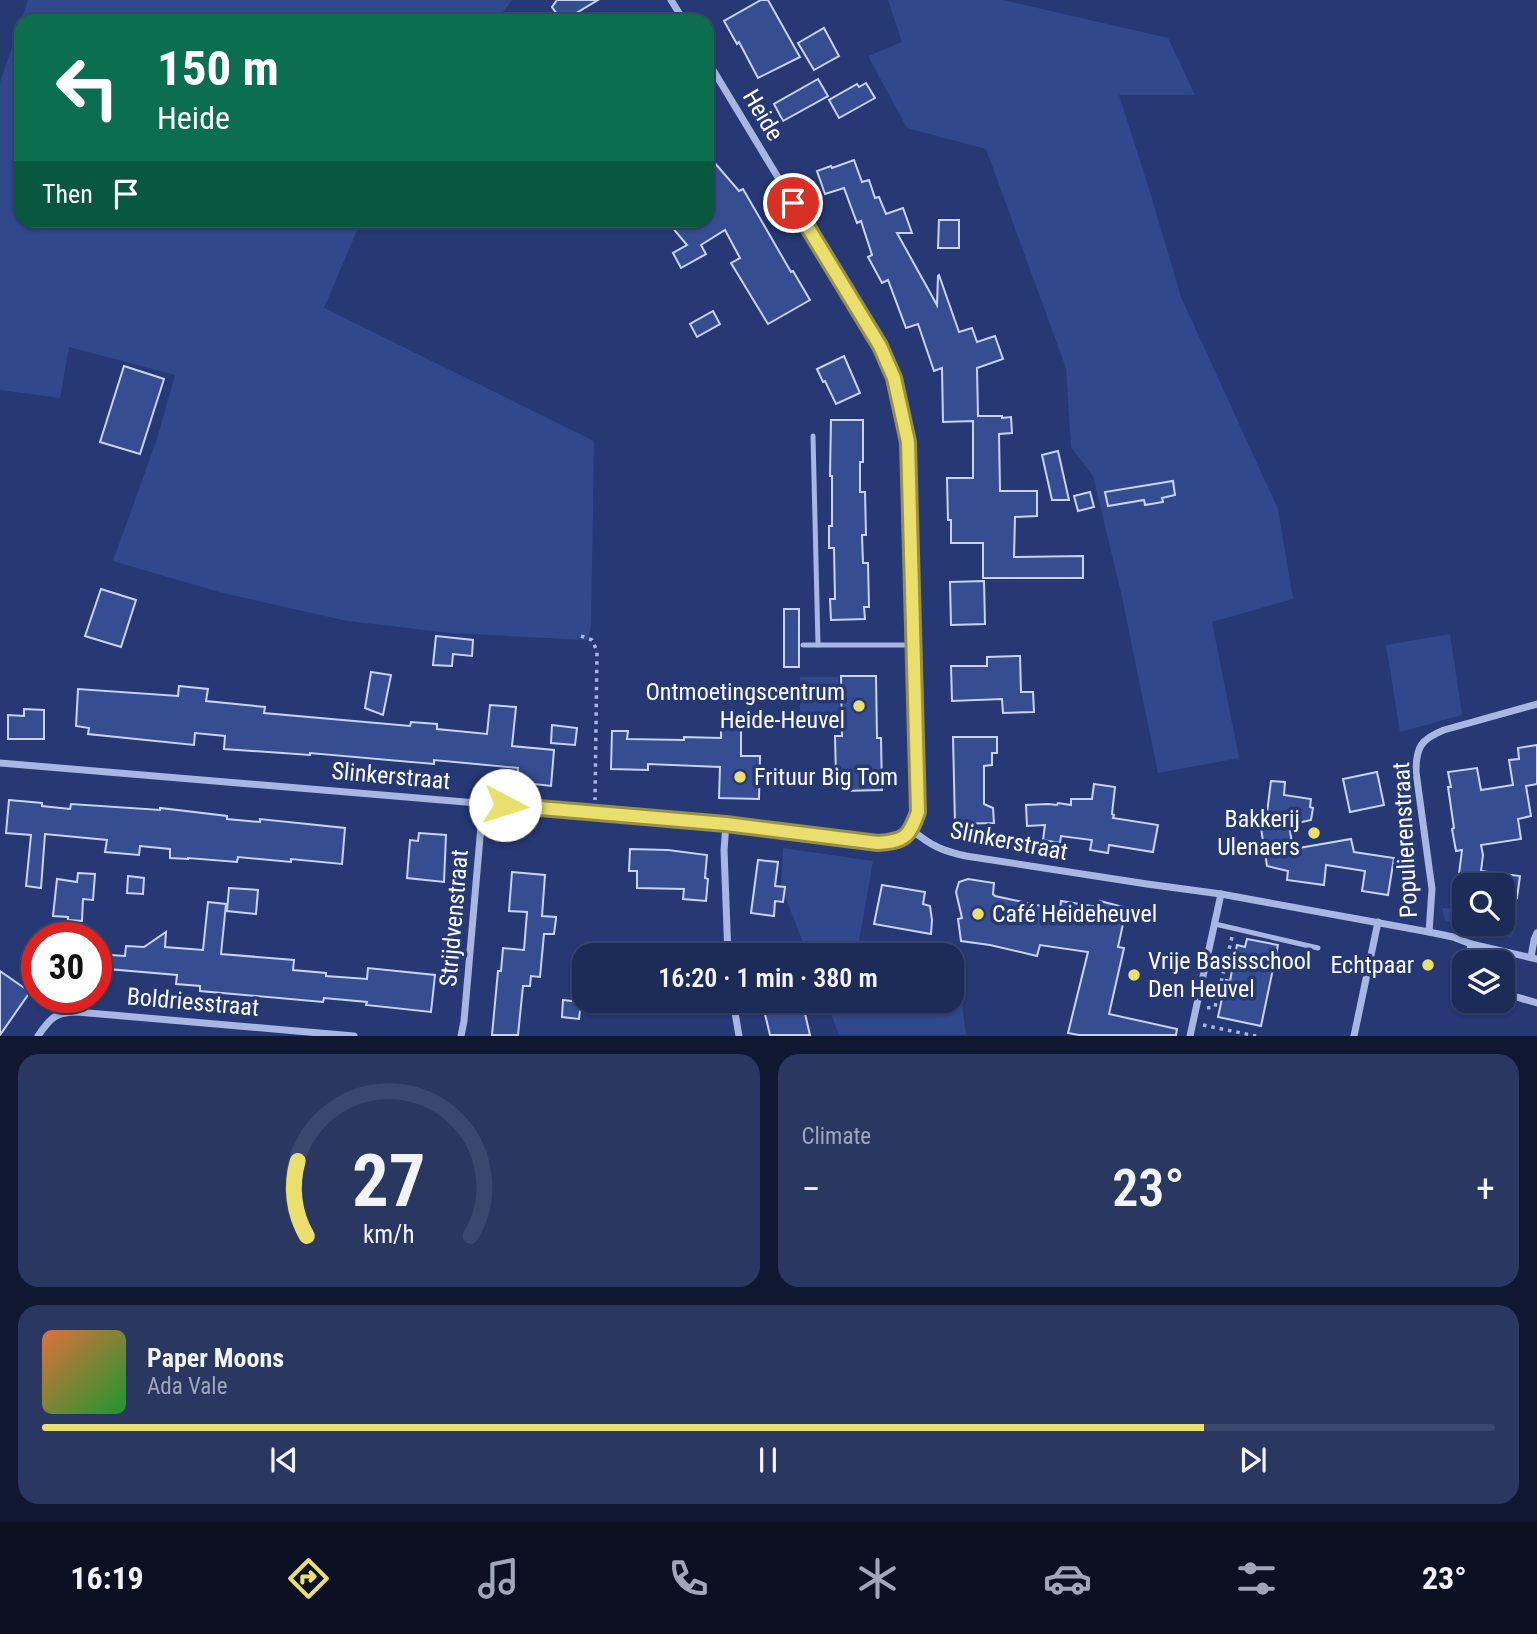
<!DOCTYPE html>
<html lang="en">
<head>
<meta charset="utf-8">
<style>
  :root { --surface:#1c2b58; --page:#293761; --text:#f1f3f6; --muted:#a0a7ba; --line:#3a476e; --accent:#eade6c }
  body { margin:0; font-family:"Roboto Condensed",sans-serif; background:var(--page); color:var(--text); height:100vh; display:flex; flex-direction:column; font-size:26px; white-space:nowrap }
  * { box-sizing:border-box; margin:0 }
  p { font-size:23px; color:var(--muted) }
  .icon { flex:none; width:38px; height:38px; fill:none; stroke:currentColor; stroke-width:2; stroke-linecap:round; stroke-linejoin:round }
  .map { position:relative; height:1036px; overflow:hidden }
  .drawer { display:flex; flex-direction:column; gap:18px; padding:18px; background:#0f1830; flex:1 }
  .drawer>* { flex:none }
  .top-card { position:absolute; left:14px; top:14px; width:700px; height:214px; border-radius:21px; box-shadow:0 2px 5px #0004,0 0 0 2px var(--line); background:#0b6e4f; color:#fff; overflow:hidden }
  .tools { position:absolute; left:1452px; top:873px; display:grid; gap:14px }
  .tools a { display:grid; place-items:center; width:63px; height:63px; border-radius:14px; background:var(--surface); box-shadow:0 2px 5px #0004,0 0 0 2px var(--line); font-size:35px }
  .speed { position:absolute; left:21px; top:922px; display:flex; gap:14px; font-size:35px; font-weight:700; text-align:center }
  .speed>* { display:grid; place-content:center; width:91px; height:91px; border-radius:50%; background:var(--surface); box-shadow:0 2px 5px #0004,0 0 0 2px var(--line); line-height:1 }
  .speed .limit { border:10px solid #d22; background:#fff; color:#111 }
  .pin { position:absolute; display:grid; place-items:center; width:60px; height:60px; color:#fff; margin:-30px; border:4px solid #fff; border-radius:50%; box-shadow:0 2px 7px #0007 }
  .me { position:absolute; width:77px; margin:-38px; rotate:95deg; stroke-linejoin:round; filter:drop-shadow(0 0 5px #0008) }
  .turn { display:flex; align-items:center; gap:24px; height:147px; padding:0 28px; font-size:32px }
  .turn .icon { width:91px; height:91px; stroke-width:2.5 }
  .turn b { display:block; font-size:49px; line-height:60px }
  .then { display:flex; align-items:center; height:66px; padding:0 28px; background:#0003; gap:14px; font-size:26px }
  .big { font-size:52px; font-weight:600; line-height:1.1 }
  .drawer .card { flex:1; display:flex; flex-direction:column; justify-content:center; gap:10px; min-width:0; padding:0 24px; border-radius:21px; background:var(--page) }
  .drawer .dial { align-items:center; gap:0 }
  .dial svg { height:182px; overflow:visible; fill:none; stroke:var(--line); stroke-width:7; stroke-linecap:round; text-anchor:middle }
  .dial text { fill:var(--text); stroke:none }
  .song { display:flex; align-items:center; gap:21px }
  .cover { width:84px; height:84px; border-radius:10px; background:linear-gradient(135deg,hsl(20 70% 55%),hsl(130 70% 35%)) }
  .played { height:7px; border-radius:4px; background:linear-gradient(90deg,var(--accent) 80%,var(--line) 80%) }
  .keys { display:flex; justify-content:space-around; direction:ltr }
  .heat { display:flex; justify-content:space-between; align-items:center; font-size:38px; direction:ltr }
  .drawer .tiles { flex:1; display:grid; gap:18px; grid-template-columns:1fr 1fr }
  .card:last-child { grid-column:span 2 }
  .trip { position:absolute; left:572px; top:943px; width:392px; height:70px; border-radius:21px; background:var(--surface); box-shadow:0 2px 5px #0004,0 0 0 2px var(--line); font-weight:600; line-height:70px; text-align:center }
  .tab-bar { display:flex; height:112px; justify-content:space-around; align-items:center; background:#0b1123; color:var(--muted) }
  .tab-bar .icon { width:49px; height:49px }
  .tab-bar .on { color:var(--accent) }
  .tab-bar b { font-size:32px; color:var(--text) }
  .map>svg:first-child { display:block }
</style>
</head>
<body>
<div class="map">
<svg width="1537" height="1036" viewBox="0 0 1537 1036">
  <rect width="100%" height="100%" fill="#263975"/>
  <!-- green -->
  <g fill="#31488d">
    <path d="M28 0H512L496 21H21Z"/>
    <path d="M888 0H1003L1168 38 1195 95H1119L1149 189 1181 297 1278 509 1293 599 1212 622 1239 758 1158 773 1122 597 1093 476 1071 447 1066 368 986 149 907 128 868 56 902 42Z"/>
    <path d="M21 21V220L361 221 324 308 594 441 591 626 588 640 451 633 347 621 219 592 113 561 157 439 175 375 69 347 60 398 0 390V82Z"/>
    <path d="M1450 634 1462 715 1400 732 1386 645Z"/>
    <path d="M800 677H838L839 725 800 726Z"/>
    <path d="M783 848 873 861 859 941 955 954 966 1035H839L826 1001H952V956L808 955 781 886Z"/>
    <path d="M1442 908 1465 910V924H1503V915L1517 917 1516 929 1511 938 1454 924 1445 920Z"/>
  </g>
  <!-- building -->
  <g fill="#364d92" stroke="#c8d3f2" stroke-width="2">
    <path d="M557 0H598L563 21H562L552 7Z"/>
    <path d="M761 0H768L800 57 758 78 739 42 737 44 724 21Z"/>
    <path d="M824 28 839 56 814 70 798 43Z"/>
    <path d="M818 79 828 96 783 121 774 104Z"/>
    <path d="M866 83 875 98 839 118 829 100 857 84 859 87Z"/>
    <path d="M707 154 739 191 743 189 791 272 793 271 810 300 768 324 731 263 740 258 725 230 701 245 706 254 681 268 673 253 687 245 666 220H707Z"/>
    <path d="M854 160 862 182 869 180 875 198 879 197 886 214 903 208 912 233H897L937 305 938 276 939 275 959 332 972 328 977 342 995 336 1003 359 977 368 978 416H1002V418L1011 417 1012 433 999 434 1000 491H1037V516L1015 517 1014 557 1083 556V578H983V543H951V520H948L947 478H973V421L943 422 942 368 934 371 918 324 906 328 888 280 882 283 868 257 872 255 861 221 857 223 844 188 825 194 817 171 831 166 832 168Z"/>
    <path d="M939 220H959V248H938Z"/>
    <path d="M713 311 720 324 697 337 690 324Z"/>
    <path d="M844 356 860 393 836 404 825 381 823 382 817 369Z"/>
    <path d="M124 366 164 379 140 454 100 442Z"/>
    <path d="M831 420H863V462H860V492H865L866 535H862L863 563H868L869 607H864L865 619 831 620 830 599H835L834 548H829V526H832V476H830Z"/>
    <path d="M1058 451 1069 500H1052L1042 455Z"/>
    <path d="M1173 481 1175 495 1162 498 1163 502 1145 505 1144 500 1108 506 1105 492Z"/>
    <path d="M1090 492 1094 507 1078 511 1074 496Z"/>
    <path d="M984 581 985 624 951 625 950 582Z"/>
    <path d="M101 589 136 600 121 647 85 636Z"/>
    <rect x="784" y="609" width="15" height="58"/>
    <path d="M436 636 473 640 472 656 453 654 452 666 433 665Z"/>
    <path d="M1020 656 1021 692H1033L1034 712 1003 713 1002 699 952 701 951 666H987V657Z"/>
    <path d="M371 672 391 675 383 715 365 708Z"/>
    <path d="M841 676H876L877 738H881L882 790 843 791V777H836L835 736H842Z"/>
    <path d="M179 686 208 689 206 701 265 707 264 713 410 726 411 722 437 724V729L487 734 490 705 516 707 512 746 554 750 551 786 517 782 518 768 434 760V764L310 753V755L224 749 225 736 195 733 194 745 88 734 89 728 76 726 78 689 178 696Z"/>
    <path d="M24 709 44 710V739H8V715L24 716Z"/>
    <path d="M721 721H741V756H760L759 799 719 798 720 767 648 764V770L611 769 612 731H628L627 739 684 740V737L721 738Z"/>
    <path d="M552 725 577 728 575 745 551 743Z"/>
    <path d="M953 737H997V753H992V765L984 766V804L993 808 994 823 955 824Z"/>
    <path d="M1537 745V784L1526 786 1531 816 1518 819 1521 839 1481 845 1483 855 1481 871 1520 876 1517 898 1503 896V886H1460L1462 874H1459L1462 850 1456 851 1452 829 1454 828 1448 787H1451L1448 772 1477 768 1481 790 1513 785 1509 760 1519 759 1518 748Z"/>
    <path d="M1377 772 1384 805 1350 812 1343 779Z"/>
    <path d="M1271 781 1285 782 1284 795 1311 799 1310 807 1313 808 1311 820 1289 825 1293 849 1351 839 1354 852 1394 858 1388 895 1362 891 1365 871 1326 865 1324 885 1287 880 1288 871 1267 866 1260 822 1266 821Z"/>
    <path d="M1094 784 1115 787 1112 814 1114 815 1113 818 1158 825 1153 852 1109 845 1108 853 1090 850 1092 840 1061 836 1060 843 1043 840 1045 825 1027 826 1026 805 1048 804 1057 805 1058 803 1071 805V799H1092Z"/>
    <path d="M9 800 42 803V806L70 809 71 804 160 810V808L227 816V819L260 822V819L345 828 342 864 291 859V862L238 857 237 862 188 858V859L170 858V849L140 846 139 855 105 852 107 840 45 834 41 888 26 886 31 835 6 833Z"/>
    <path d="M419 833 446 835 444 882 407 878 410 840 418 841Z"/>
    <path d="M630 849 668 850 707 855 705 878 708 879 706 901 683 899 684 889 637 888V871H629Z"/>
    <path d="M758 860 778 862 775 886 785 887 783 902 775 901 774 916 751 913Z"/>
    <path d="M512 872 545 875 542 916 556 917V919L554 934H544L540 977 531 976 530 986H523L518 1035H492L498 971H501L503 948 524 950 527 912 509 911Z"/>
    <path d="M78 873 95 874 93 900 83 899 82 921 68 920V917L53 916 57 879 77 882Z"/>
    <path d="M128 876 144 878 143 894 127 893Z"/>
    <path d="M968 879 994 883 993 894 995 896 1060 910 1061 901 1098 907 1100 901 1123 907 1119 923 1123 924 1118 947 1124 948 1109 1014 1177 1029 1176 1035H1079L1068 1033 1088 952 1040 945 1037 956 990 945 961 941 958 919 962 918 956 892 959 882Z"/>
    <path d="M882 885 925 892 923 904 930 906 932 920 931 934 874 924Z"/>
    <path d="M229 888 258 890 256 914 227 911Z"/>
    <path d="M208 902 226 904 221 954 294 960 293 970 326 973V976L367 979 368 968 435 975 431 1012 366 1005 367 1002 324 998 323 1002 200 991V986L176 984 177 975 96 968V954L125 956 126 946 144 947 166 932 165 947 203 950Z"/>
    <path d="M1247 939 1278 945 1261 1026 1218 1017 1226 980 1230 981 1237 945 1245 947Z"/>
    <path d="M0 971 30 992 0 1035Z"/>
    <path d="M563 1000 581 1002 579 1019 562 1017Z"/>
    <path d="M802 1001 810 1035H770L764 1010Z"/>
  </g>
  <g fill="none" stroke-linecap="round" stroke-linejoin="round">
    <!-- path -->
    <g stroke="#a7b6e2" stroke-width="3.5" stroke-dasharray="3.5 5" stroke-linecap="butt">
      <path d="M581 636 592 640 597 651 595 800"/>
      <path d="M1207 1008 1215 1007 1232 937"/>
      <path d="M1203 1025 1256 1036"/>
    </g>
    <!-- service -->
    <g stroke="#a7b6e2" stroke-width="5">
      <path d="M813 436 818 645"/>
      <path d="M803 645H914"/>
      <path d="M1215 924 1318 948"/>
    </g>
    <!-- minor -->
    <g stroke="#a7b6e2" stroke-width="7">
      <path d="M671 0 684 21"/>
      <path d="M0 763 726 824 878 843C905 841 909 837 918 812L909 442 894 378 880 346 707 60"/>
      <path d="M726 824 724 850 728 956"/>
      <path d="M912 830C930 845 942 851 966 856L1147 884 1221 894 1429 932 1453 937 1471 944 1537 959"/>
      <path d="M1429 932 1432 889 1416 772C1416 747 1421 739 1444 730L1537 704"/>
      <path d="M1531 957 1534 940 1537 933"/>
      <path d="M1468 962 1471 944"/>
      <path d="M1503 993 1537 1003"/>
      <path d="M733 1001 739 1036"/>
      <path d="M38 1036C50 1018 56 1012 77 1012L354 1036"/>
      <path d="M461 1036 464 1021 483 803"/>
      <path d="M1190 1036 1221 894"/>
      <path d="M1354 1036 1378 922"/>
    </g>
  </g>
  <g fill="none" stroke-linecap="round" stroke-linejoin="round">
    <!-- route casing -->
    <g stroke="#989046" stroke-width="18">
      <path id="route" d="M505 805 726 824 878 843C905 841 909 837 918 812L908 442 894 378 880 346 793 203"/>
    </g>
    <!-- route -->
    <use href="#route" stroke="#eade6c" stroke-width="12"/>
  </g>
  <!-- markers -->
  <g fill="#eade6c" stroke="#263975" stroke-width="2.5">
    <circle cx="859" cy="706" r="7"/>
    <circle cx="740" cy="777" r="7"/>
    <circle cx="1314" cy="833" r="7"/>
    <circle cx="978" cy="914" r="7"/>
    <circle cx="1428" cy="965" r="7"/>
    <circle cx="1134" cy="975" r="7"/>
  </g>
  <g text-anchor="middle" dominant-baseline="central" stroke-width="7" stroke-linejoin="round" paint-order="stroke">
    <!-- street labels -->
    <g font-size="24" fill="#fff" stroke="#263975">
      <text transform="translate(763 115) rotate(59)">Heide</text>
      <text transform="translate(391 776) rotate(5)">Slinkerstraat</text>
      <text transform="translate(1405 840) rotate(-93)">Populierenstraat</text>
      <text transform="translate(1009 841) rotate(11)">Slinkerstraat</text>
      <text transform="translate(454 918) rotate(-85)">Strijdvenstraat</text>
      <text transform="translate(193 1002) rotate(5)">Boldriesstraat</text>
    </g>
    <!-- poi labels -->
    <g font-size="24" fill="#fff" stroke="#263975" text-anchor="end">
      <text x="845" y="692">Ontmoetingscentrum<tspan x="845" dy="28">Heide-Heuvel</tspan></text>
      <text x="754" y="777" text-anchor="start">Frituur Big Tom</text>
      <text x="1300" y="819">Bakkerij<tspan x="1300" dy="28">Ulenaers</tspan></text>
      <text x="992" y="914" text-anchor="start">Café Heideheuvel</text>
      <text x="1148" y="961" text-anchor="start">Vrije Basisschool<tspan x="1148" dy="28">Den Heuvel</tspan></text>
      <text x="1414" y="965">Echtpaar</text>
    </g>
  </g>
</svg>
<div class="tools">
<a><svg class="icon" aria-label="search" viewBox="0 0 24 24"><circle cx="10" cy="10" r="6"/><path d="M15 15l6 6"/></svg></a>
<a><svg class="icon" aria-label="layers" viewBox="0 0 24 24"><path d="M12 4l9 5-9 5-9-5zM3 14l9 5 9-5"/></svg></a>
</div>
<div class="speed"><div class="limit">30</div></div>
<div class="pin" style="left:793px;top:203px;background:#d93025"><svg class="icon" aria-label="arrive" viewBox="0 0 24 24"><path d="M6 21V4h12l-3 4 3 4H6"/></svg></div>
<svg class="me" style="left:505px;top:805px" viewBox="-20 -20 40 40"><circle r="19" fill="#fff"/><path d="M0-13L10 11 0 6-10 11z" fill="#eade6c"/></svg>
<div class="trip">16:20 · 1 min · 380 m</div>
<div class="top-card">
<div class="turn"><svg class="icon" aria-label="left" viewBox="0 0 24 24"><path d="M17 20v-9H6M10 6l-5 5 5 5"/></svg><div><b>150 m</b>Heide</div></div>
<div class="then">Then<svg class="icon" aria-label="arrive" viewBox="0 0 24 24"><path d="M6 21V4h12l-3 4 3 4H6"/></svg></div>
</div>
</div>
<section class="drawer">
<div class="tiles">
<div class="card dial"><svg viewBox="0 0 100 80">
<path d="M14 69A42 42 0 1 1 86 69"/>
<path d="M14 69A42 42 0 0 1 10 36" stroke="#eade6c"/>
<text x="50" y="56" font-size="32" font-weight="700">27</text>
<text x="50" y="72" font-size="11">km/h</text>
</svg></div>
<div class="card"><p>Climate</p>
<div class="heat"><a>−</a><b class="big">23°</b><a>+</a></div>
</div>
<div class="card">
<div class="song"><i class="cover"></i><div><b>Paper Moons</b><p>Ada Vale</p></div></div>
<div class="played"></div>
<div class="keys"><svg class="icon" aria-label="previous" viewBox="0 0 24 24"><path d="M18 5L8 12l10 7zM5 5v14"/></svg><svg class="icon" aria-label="pause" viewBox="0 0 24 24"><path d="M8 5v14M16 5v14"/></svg><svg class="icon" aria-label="next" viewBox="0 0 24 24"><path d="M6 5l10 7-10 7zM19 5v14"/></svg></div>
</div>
</div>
</section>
<nav class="tab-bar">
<b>16:19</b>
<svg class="icon on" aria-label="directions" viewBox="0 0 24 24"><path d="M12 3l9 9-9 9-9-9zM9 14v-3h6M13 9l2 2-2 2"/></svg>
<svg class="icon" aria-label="music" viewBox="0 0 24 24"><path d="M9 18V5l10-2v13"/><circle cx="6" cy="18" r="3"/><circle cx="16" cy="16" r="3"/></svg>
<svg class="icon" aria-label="phone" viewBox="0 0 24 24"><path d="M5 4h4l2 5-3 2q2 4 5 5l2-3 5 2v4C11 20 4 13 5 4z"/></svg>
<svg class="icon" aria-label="climate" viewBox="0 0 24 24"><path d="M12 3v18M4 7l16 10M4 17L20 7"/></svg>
<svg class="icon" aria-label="car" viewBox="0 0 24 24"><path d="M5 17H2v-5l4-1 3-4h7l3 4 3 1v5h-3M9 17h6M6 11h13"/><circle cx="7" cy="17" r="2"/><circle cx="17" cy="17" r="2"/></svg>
<svg class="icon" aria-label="filters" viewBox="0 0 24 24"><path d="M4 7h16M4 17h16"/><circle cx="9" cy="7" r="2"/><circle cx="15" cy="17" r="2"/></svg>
<b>23°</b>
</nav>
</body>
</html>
